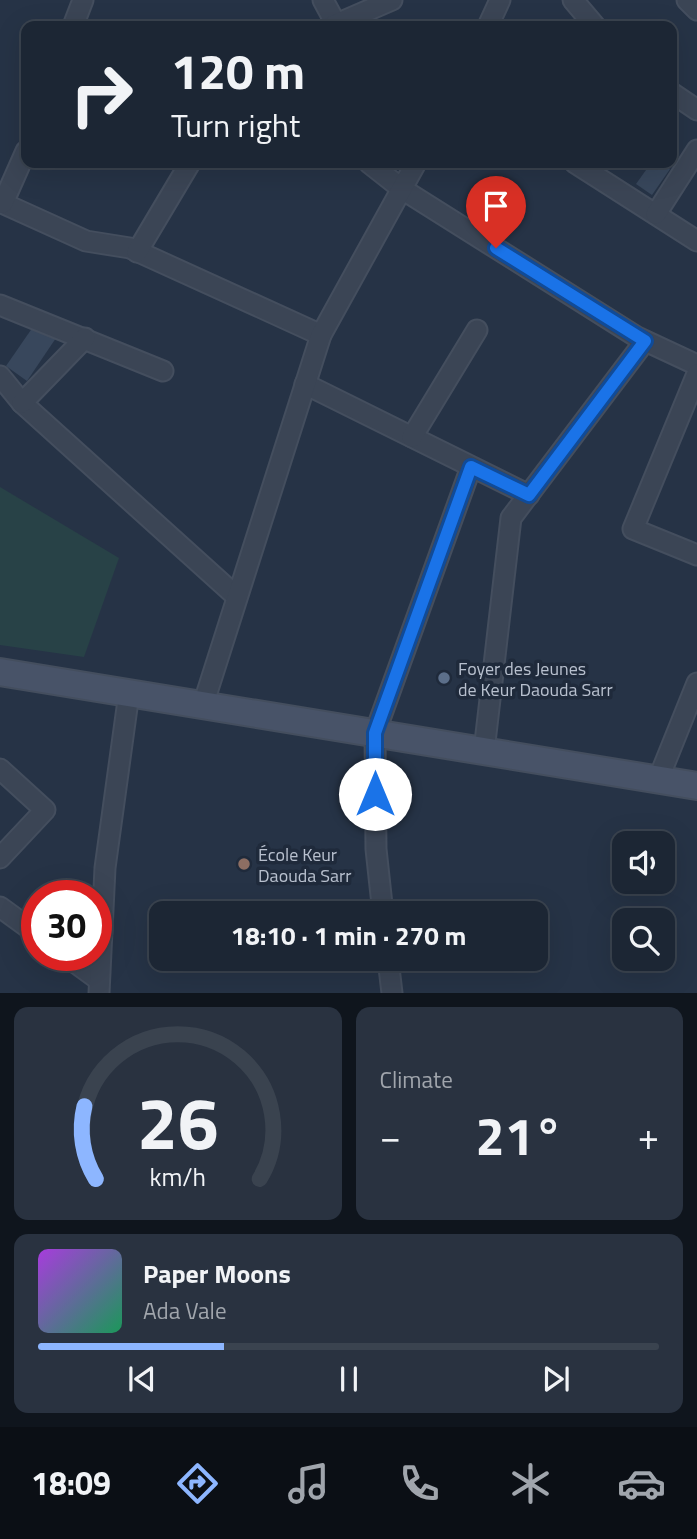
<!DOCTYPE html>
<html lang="en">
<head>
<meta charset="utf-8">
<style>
  :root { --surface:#1c2634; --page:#293240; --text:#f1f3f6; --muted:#a0a5ac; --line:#3a434f; --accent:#8db6ff }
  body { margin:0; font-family:"Titillium Web",sans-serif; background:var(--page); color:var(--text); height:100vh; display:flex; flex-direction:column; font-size:26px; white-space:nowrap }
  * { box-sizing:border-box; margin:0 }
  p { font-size:23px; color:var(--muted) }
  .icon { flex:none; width:38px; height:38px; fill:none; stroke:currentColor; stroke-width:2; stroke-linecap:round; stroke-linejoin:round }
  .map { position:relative; height:993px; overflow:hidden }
  .sheet { display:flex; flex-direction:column; gap:14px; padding:14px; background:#0f151d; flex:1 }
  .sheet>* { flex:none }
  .hud { position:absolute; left:21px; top:21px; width:656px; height:147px; border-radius:14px; box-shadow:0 7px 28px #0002,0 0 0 2px var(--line); background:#1c2634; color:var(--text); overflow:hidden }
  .tools { position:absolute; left:612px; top:831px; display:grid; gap:14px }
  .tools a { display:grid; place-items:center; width:63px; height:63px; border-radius:14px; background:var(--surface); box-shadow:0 7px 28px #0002,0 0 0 2px var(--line); font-size:35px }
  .speed { position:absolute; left:21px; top:880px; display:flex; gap:14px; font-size:35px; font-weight:700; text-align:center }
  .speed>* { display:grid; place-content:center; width:91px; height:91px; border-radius:50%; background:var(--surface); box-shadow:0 7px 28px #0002,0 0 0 2px var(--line); line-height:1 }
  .speed .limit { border:10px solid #d22; background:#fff; color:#111 }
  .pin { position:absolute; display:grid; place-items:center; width:60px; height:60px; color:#fff; margin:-72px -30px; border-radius:50% 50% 50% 0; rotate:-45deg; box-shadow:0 0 7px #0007 }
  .pin .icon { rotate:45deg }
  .me { position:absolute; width:77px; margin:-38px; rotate:0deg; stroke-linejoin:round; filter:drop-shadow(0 0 5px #0008) }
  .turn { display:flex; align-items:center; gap:24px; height:147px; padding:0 35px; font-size:32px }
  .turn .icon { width:91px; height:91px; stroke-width:2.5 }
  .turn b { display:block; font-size:49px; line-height:60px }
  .big { font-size:52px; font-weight:700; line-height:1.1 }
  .sheet .widget { flex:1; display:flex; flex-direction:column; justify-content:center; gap:10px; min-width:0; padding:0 24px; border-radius:14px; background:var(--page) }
  .sheet .dial { align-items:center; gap:0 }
  .dial svg { height:182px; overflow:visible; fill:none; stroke:var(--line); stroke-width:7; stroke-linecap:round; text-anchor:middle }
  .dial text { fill:var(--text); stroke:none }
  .song { display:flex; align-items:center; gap:21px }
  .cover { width:84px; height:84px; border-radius:10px; background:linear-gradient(135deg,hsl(280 70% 55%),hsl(150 70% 35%)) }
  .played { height:7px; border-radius:4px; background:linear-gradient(90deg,var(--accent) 30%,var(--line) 30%) }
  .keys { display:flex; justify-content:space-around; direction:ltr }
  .heat { display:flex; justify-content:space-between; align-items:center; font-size:38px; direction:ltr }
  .sheet .tiles { flex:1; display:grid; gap:14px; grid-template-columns:1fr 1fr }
  .widget:last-child { grid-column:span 2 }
  .trip { position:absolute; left:149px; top:901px; width:399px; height:70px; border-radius:14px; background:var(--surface); box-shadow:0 7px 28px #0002,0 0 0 2px var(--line); font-weight:700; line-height:70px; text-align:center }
  .menu { display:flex; height:112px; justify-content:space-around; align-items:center; background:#0b0f15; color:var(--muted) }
  .menu .icon { width:49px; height:49px }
  .menu .active { color:var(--accent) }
  .menu b { font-size:32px; color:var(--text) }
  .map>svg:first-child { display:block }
</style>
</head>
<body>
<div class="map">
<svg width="697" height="993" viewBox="0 0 697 993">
  <rect width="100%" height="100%" fill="#263346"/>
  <!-- green -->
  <path fill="#284247" d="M0 487 119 558 84 657 0 645Z"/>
  <!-- building -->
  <g fill="#38475c">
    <path d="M651 163H661L670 169 652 195 636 184Z"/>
    <path d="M35 324 56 338 27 381 6 366Z"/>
  </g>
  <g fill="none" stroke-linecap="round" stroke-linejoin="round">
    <!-- street casing -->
    <g stroke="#444e5e" stroke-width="23">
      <g id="street">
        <path d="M323 0 336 24"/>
        <path d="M573 0 595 26"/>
        <path d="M687 0 697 10"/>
        <path d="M73 26 83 0"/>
        <path d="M332 26 392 0"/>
        <path d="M488 26 500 0"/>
        <path d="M672 93 697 110"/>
        <path d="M369 163 402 189 637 337 697 365"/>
        <path d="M575 163 697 241"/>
        <path d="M0 202 86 241 130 248 321 335"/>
        <path d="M3 203 26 151"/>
        <path d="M656 214 697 150"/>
        <path d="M137 252 190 163"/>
        <path d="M0 305 163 371"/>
        <path d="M697 374 633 529 697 555"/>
        <path d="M0 376 22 403 237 597"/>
        <path d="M305 384 529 495"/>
        <path d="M22 403 85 338"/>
        <path d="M412 437 477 330"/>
        <path d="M203 705 321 335 416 163"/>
        <path d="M484 751 511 518 645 341"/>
        <path d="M0 769 45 810 0 858"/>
        <path d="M658 780 697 683"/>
        <path d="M0 907 37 934"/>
        <path d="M383 914 376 849 375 733 471 467"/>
        <path d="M66 956 99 980"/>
        <path d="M388 959 392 993"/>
        <path d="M99 993 105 868 129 693"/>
      </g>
    </g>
    <!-- secondary casing -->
    <g stroke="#444e5e" stroke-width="30">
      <path id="secondary" d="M0 672 697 786"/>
    </g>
    <!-- street -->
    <use href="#street" stroke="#3b4555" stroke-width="19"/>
    <!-- secondary -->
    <use href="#secondary" stroke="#485368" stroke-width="26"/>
  </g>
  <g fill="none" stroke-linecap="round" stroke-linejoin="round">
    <!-- route casing -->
    <g stroke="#114b97" stroke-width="18">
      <path id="route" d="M375 794V733L471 467 529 495 645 341 496 248"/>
    </g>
    <!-- route -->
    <use href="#route" stroke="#1a73e8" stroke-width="12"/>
  </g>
  <!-- markers -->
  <circle fill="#5c6f8a" stroke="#1f2a3b" stroke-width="2.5" cx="444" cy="678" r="7"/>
  <circle fill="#8d6e63" stroke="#1f2a3b" stroke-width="2.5" cx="244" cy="864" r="7"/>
  <g text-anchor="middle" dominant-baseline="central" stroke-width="7" stroke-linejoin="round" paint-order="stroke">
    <!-- poi labels -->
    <g font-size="18" fill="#b8c0ce" stroke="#1f2a3b" text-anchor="start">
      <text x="458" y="668">Foyer des Jeunes<tspan x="458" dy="21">de Keur Daouda Sarr</tspan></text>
      <text x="258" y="854">École Keur<tspan x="258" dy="21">Daouda Sarr</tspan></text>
    </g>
  </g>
</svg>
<div class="tools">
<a><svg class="icon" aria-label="sound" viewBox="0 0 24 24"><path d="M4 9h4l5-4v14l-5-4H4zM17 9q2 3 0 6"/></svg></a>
<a><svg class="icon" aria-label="search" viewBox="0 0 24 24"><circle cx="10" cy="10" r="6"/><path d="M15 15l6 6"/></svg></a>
</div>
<div class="speed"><div class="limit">30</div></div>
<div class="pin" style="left:496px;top:248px;background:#d93025"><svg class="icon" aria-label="arrive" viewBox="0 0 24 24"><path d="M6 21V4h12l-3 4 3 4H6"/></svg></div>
<svg class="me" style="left:375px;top:794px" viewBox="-20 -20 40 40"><circle r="19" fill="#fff"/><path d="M0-13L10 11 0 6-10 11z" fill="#1a73e8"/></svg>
<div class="trip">18:10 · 1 min · 270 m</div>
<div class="hud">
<div class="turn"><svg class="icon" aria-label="right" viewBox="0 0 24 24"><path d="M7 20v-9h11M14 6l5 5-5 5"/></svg><div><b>120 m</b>Turn right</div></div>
</div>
</div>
<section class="sheet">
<div class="tiles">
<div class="widget dial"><svg viewBox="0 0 100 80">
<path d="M14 69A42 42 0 1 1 86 69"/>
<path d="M14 69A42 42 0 0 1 9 37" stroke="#8db6ff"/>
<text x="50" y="56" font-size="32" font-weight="700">26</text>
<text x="50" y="72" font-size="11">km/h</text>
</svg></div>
<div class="widget"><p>Climate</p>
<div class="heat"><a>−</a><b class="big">21°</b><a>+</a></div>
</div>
<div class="widget">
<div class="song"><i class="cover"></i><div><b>Paper Moons</b><p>Ada Vale</p></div></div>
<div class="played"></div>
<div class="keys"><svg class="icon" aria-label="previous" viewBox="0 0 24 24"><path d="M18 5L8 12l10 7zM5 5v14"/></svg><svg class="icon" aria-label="pause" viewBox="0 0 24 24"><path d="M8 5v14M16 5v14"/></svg><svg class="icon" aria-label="next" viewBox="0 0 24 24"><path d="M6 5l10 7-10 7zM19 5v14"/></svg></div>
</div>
</div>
</section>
<nav class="menu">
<b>18:09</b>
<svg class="icon active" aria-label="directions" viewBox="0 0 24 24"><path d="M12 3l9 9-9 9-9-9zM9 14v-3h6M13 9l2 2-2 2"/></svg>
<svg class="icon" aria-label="music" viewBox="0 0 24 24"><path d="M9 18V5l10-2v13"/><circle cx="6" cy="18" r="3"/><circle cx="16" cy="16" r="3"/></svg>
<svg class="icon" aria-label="phone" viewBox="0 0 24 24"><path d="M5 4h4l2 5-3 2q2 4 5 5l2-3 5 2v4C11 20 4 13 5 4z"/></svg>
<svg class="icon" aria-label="climate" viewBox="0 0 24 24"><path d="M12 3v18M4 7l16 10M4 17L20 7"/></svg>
<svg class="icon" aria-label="car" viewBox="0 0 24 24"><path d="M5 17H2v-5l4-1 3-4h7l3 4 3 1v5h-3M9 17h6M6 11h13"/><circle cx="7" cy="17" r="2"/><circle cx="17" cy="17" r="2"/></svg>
</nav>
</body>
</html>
